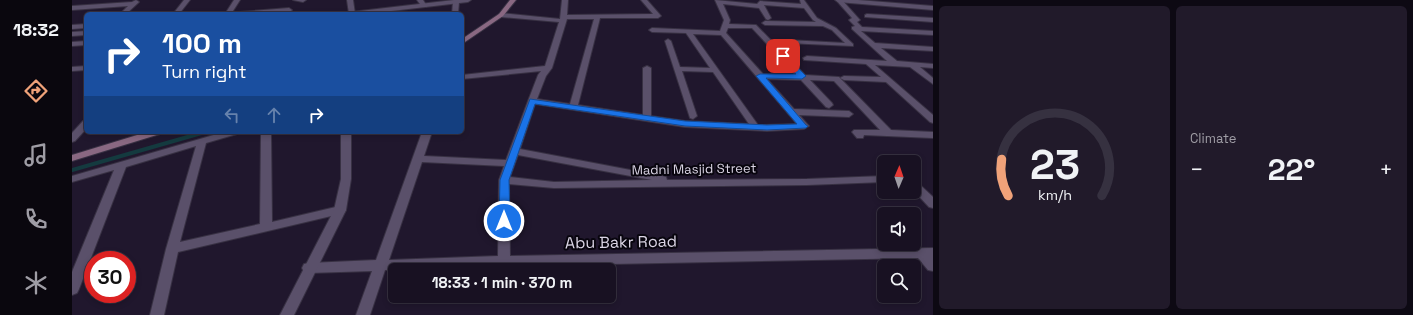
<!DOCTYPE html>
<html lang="en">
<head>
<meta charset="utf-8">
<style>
  :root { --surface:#181122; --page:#211a2a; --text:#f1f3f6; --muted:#9f9da5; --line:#363140; --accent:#f0a279 }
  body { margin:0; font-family:"Space Grotesk",sans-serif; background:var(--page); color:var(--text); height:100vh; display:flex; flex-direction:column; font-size:15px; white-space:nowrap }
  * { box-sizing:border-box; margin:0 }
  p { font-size:13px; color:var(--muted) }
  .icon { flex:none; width:22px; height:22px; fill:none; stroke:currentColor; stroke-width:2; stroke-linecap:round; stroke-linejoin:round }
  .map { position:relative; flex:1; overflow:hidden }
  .drawer { display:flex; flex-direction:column; gap:6px; padding:6px; background:#0d0913; width:480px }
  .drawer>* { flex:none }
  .hud { position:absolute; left:12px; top:12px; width:380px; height:122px; border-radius:6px; box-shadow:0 2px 6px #0003,0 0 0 1px var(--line); background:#1a4fa0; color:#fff; overflow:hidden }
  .needle { width:26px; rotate:2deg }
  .buttons { position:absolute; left:805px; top:155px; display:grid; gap:8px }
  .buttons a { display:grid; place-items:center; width:44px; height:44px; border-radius:6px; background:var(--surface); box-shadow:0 2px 6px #0003,0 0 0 1px var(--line); font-size:20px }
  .speed { position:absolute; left:12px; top:251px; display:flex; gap:8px; font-size:20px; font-weight:700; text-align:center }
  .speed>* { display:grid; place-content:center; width:52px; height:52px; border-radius:50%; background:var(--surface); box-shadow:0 2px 6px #0003,0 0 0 1px var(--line); line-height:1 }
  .speed .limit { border:6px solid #d22; background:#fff; color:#111 }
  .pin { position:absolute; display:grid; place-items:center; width:34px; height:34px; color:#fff; margin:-17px; border-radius:8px; box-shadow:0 2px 6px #0006 }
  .me { position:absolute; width:44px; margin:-22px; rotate:0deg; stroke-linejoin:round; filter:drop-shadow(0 0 3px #0008) }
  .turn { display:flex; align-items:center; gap:14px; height:84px; padding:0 12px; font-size:18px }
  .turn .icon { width:52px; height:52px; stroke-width:2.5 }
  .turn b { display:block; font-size:28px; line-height:34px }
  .lanes { display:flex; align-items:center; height:38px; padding:0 12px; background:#0003; justify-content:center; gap:20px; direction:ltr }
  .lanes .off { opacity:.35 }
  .big { font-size:30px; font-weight:600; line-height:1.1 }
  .drawer .widget { flex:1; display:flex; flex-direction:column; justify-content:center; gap:6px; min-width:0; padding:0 14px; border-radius:6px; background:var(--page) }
  .drawer .dial { align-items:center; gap:0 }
  .dial svg { height:104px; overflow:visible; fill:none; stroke:var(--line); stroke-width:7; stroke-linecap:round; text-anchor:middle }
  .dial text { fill:var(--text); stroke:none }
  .heat { display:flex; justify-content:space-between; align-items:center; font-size:22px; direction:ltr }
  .drawer .tiles { flex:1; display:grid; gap:6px; grid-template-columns:repeat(2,1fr) }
  .trip { position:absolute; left:316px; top:263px; width:228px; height:40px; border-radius:6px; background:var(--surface); box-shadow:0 2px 6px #0003,0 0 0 1px var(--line); font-weight:600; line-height:40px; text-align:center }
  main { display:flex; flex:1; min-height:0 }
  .tab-bar { display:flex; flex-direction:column; width:72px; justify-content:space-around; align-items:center; background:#0a070e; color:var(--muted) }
  .tab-bar .icon { width:28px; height:28px }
  .tab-bar .current { color:var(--accent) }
  .tab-bar b { font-size:18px; color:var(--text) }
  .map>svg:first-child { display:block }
</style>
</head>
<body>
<main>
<nav class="tab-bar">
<b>18:32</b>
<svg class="icon current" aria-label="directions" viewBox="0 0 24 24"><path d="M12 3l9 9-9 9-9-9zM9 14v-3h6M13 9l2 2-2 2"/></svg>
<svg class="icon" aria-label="music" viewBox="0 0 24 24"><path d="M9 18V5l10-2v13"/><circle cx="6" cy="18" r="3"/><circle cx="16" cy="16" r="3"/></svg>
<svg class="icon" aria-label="phone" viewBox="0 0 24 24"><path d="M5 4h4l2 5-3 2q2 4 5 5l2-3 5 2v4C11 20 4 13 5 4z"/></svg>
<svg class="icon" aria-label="climate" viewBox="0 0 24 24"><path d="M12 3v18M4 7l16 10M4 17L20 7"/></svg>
</nav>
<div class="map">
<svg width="861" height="315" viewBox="0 0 861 315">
  <rect width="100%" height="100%" fill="#20172d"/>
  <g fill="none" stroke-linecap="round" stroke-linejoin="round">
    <!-- stream -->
    <path stroke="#143a3f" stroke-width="4" d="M0 170 133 132"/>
    <!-- minor casing -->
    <g stroke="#383143" stroke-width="2">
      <g id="minor">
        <path d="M64 0 67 2 54 14H48L56 6 0 10V6L60 2Z"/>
        <path d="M112 0H118L107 14H101Z"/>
        <path d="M162 0H168L159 14H153Z"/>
        <path d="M221 0H234L231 2Z"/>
        <path d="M275 0H281L283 14H277Z"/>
        <path d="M345 0H351L355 6 354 7H350Z"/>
        <path d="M384 0 387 2 386 14H380L381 2Z"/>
        <path d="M490 0H496L495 15 581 14 569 0H575L589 16 586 18H528L506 105 571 115V68L575 66 579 68V116L613 121 677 124 641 72 610 71 625 116 621 119 618 118 593 41 596 39 599 41 608 67 638 68 614 33 580 32 577 30 580 28 648 31 652 20 643 0 685 4 688 1 729 4 728 0H732L745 18 764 28 781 44V46L714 43V41L716 40 773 43 760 30 751 26 693 25 690 23 693 21 744 22 741 20 732 8 692 5 699 18 696 20 694 19 687 8 651 4 658 20 657 24 684 25 733 75 767 77 819 130 861 132V138L792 135 791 138H785L780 132 782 130H808L762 81 738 80 760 103 761 105 757 108 754 107 729 80 695 79 722 109 777 111 781 114 777 117 727 115 737 126 732 129 695 131 613 127 463 104 448 149 590 176 594 177 595 180 735 179 812 176V182L735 185 482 188 437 184 438 256 861 248V271L856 270 846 258 391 267 313 270 298 315H284L300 271 237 273 232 272 230 268 232 264 237 263 304 260 350 132H360L352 156 434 160 456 101 466 75 469 71 390 79V75L473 66 487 22 429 17 426 15 429 13 488 19ZM495 19H522L498 104 465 99 474 76 480 68ZM656 28H680L724 75 691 74 654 33ZM621 34 649 35 725 124 686 125ZM446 155 580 180 482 182 438 177ZM350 162 432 166 427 180 426 256 317 260Z"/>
        <path d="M764 0H770L787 19 788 20 785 22 790 27 861 31V35L789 31 803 43 861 47V51L809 48 825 61 861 64V68L848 67 861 78V84L838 67 803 65 861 115V123L858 122 814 82 772 80 768 78 772 76 809 77 794 64 732 60 731 58 735 56 815 61 780 29V27L783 26 777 20 780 18Z"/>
        <path d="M217 8 220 10 219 11 189 14H164L167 12Z"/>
        <path d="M795 14 861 18V22L793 17V15Z"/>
        <path d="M14 24V28L0 29V25Z"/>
        <path d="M14 41V45L0 46V42Z"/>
        <path d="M14 66V70L0 71V67Z"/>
        <path d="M14 120V129L3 141 0 142V133L11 121Z"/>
        <path d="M152 132H167L165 134 134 143 108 242 188 224 189 132H199L200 222 268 206 272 207 274 210 272 213 106 252 92 315H78L94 249 124 146 54 167 7 289 5 293 0 295V272L42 170 0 182V176Z"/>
        <path d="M842 182 846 183 861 197V208L857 207 842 191Z"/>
      </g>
    </g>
    <!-- tertiary casing -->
    <g stroke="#383143" stroke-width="2">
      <g id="tertiary">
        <path d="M382 0H399L396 2 294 14H276L279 12Z"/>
        <path d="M763 0H786L861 6V10L766 2Z"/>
        <path d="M14 31V35L0 36V32Z"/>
        <path d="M269 132H279V179L274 210 222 315H208L262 210 269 179Z"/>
      </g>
    </g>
    <!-- secondary casing -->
    <g stroke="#383143" stroke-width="2">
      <g id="secondary">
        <path d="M438 0H444L431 16 390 44V39L427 14Z"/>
        <path d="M75 132H90L88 134 0 161V155Z"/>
      </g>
    </g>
    <!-- minor -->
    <use href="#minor" fill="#5a506a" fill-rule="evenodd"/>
    <!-- tertiary -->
    <use href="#tertiary" fill="#5a506a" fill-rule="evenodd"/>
    <!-- secondary -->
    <use href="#secondary" fill="#896882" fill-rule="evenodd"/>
  </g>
  <!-- route -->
  <path fill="#1a73e8" stroke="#114b97" d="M709 55H714L734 76 730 79 694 78 734 125 736 126 734 128 695 130 613 126 463 104 437 180 438 221 436 224H429L427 221 428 180 458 99 613 121 695 125 725 124 684 76 688 74H724L709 58Z"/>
  <g text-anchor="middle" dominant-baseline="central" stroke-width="4" stroke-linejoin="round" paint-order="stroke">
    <!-- street labels -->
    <g font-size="13" fill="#dbd5e5" stroke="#08050e">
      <text transform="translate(622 169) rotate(-1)">Madni Masjid Street</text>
    </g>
    <!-- near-street labels -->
    <g font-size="16" fill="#dbd5e5" stroke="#08050e">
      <text transform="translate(549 242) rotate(-1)">Abu Bakr Road</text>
    </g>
  </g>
</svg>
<div class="buttons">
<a><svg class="needle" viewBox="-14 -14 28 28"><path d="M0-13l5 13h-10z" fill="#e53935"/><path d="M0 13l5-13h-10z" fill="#9f9da5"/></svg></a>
<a><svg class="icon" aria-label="sound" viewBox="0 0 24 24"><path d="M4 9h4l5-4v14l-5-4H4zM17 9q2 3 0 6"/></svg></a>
<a><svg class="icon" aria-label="search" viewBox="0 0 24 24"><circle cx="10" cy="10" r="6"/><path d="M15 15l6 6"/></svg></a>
</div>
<div class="speed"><div class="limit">30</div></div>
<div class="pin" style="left:711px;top:56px;background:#d93025"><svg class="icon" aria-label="arrive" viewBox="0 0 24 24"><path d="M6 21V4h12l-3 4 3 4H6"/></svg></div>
<svg class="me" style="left:432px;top:221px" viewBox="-20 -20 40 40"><circle r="17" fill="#1a73e8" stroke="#fff" stroke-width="3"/><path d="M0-11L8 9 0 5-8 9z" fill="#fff"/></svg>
<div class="trip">18:33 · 1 min · 370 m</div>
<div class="hud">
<div class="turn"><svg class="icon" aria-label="right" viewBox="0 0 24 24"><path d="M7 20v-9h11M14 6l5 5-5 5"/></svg><div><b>100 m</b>Turn right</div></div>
<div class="lanes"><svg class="icon off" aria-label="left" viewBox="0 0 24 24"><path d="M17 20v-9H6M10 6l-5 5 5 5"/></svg><svg class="icon off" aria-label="ahead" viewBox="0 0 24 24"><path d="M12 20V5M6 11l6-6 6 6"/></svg><svg class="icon" aria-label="right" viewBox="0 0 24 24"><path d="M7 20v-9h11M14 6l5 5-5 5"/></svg></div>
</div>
</div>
<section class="drawer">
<div class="tiles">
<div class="widget dial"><svg viewBox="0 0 100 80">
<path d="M14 69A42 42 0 1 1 86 69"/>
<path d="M14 69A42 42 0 0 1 9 41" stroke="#f0a279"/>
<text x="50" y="56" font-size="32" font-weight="700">23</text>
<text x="50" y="72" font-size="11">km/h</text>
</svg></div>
<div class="widget"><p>Climate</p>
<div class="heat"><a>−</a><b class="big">22°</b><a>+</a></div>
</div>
</div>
</section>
</main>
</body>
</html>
